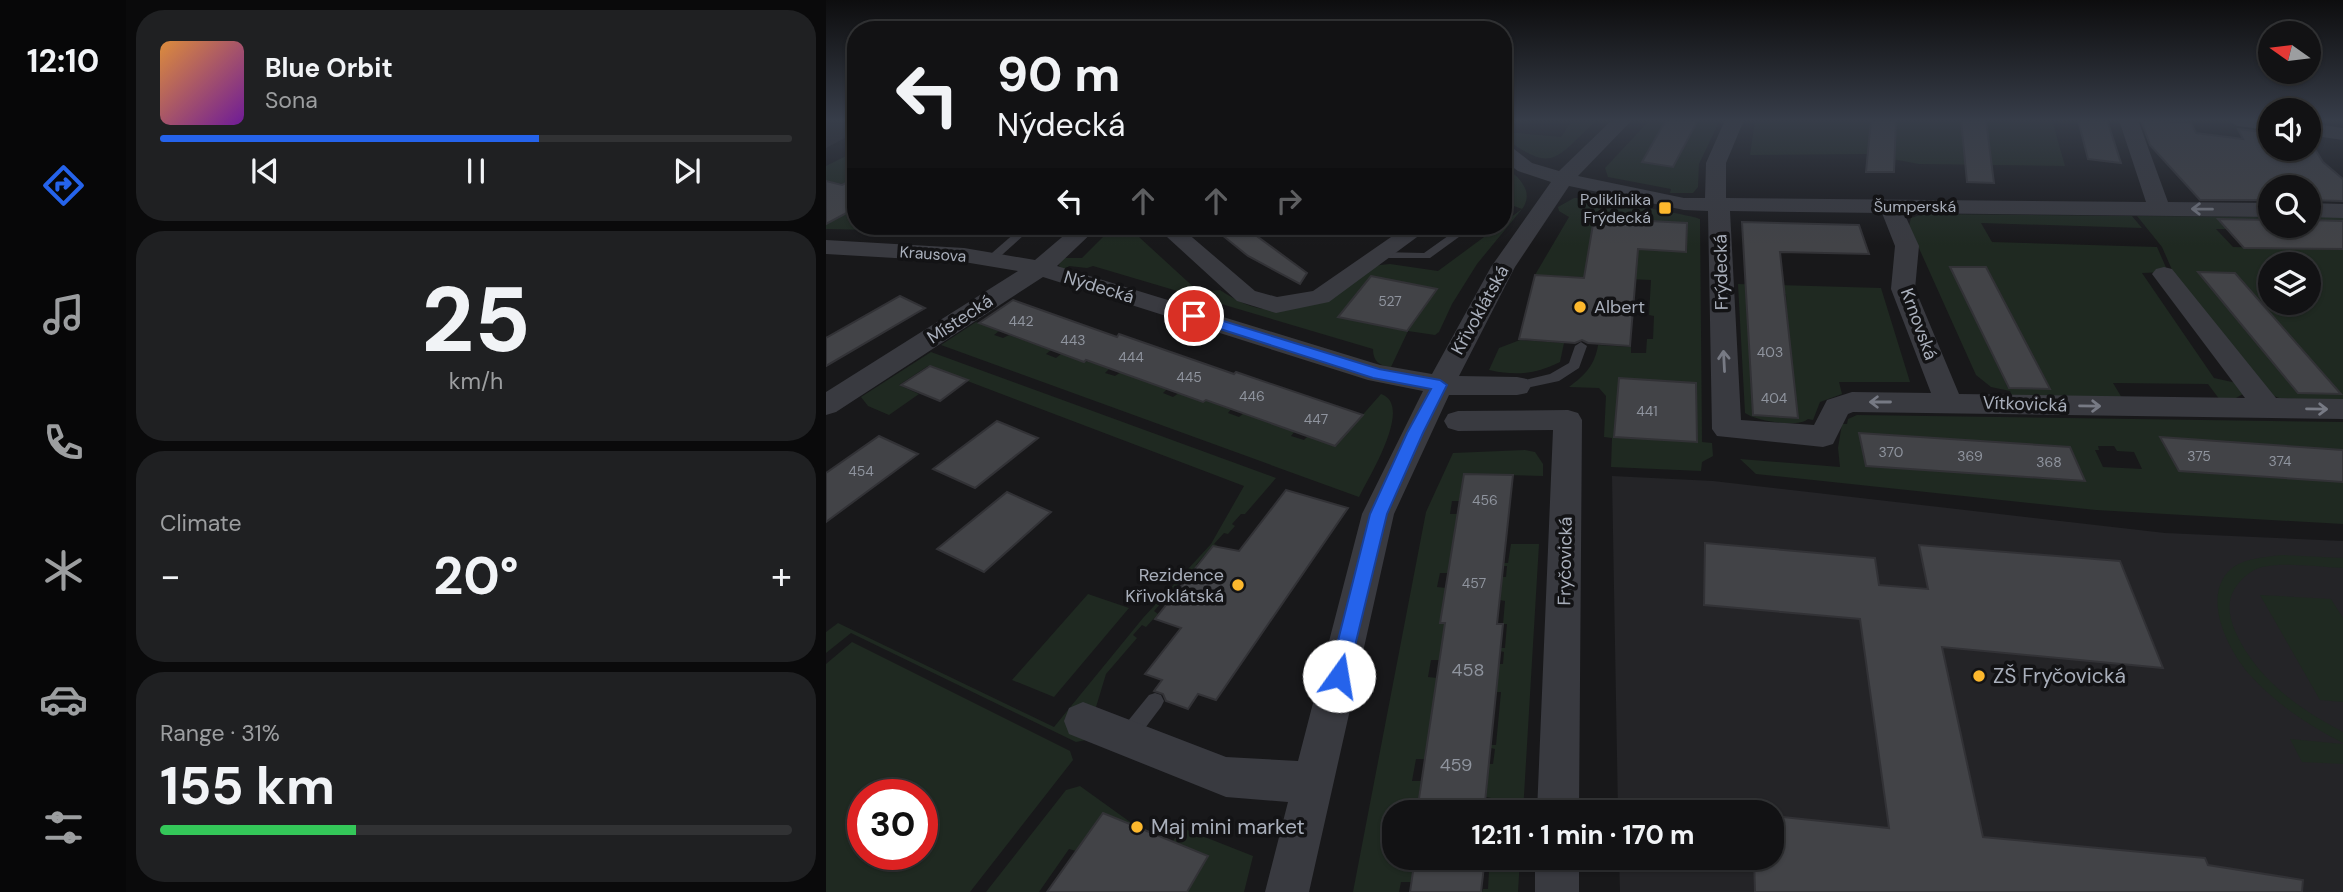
<!DOCTYPE html>
<html lang="en">
<head>
<meta charset="utf-8">
<style>
  :root { --surface:#121214; --page:#1f2022; --text:#f1f3f6; --muted:#9c9ea0; --line:#313234; --accent:#2563eb }
  body { margin:0; font-family:"DM Sans",sans-serif; background:var(--page); color:var(--text); height:100vh; display:flex; flex-direction:column; font-size:26px; white-space:nowrap }
  * { box-sizing:border-box; margin:0 }
  p { font-size:23px; color:var(--muted) }
  .icon { flex:none; width:38px; height:38px; fill:none; stroke:currentColor; stroke-width:2; stroke-linecap:round; stroke-linejoin:round }
  .map { position:relative; flex:1; overflow:hidden }
  .side { display:flex; flex-direction:column; gap:10px; padding:10px; background:#0a0a0b; width:700px }
  .side>* { flex:none }
  .guide { position:absolute; left:21px; top:21px; width:665px; height:214px; border-radius:28px; box-shadow:0 2px 5px #0004,0 0 0 2px var(--line); background:#121214; color:var(--text); overflow:hidden }
  .needle { width:46px; rotate:284deg }
  .tools { position:absolute; left:1432px; top:21px; display:grid; gap:14px }
  .tools a { display:grid; place-items:center; width:63px; height:63px; border-radius:50%; background:var(--surface); box-shadow:0 2px 5px #0004,0 0 0 2px var(--line); font-size:35px }
  .speed { position:absolute; left:21px; top:779px; display:flex; gap:14px; font-size:35px; font-weight:700; text-align:center }
  .speed>* { display:grid; place-content:center; width:91px; height:91px; border-radius:50%; background:var(--surface); box-shadow:0 2px 5px #0004,0 0 0 2px var(--line); line-height:1 }
  .speed .limit { border:10px solid #d22; background:#fff; color:#111 }
  .pin { position:absolute; display:grid; place-items:center; width:60px; height:60px; color:#fff; margin:-30px; border:4px solid #fff; border-radius:50%; box-shadow:0 2px 7px #0007 }
  .me { position:absolute; width:77px; margin:-38px; rotate:13deg; stroke-linejoin:round; filter:drop-shadow(0 0 5px #0008) }
  .turn { display:flex; align-items:center; gap:24px; height:147px; padding:0 35px; font-size:32px }
  .turn .icon { width:91px; height:91px; stroke-width:2.5 }
  .turn b { display:block; font-size:49px; line-height:60px }
  .lanes { display:flex; align-items:center; height:66px; padding:0 35px; background:#0003; justify-content:center; gap:35px; direction:ltr }
  .lanes .off { opacity:.35 }
  .big { font-size:52px; font-weight:700; line-height:1.1 }
  .side .card { flex:1; display:flex; flex-direction:column; justify-content:center; gap:10px; min-width:0; padding:0 24px; border-radius:28px; background:var(--page) }
  .side .dial { align-items:center; gap:0 }
  .dial b { font-size:91px; line-height:1 }
  .song { display:flex; align-items:center; gap:21px }
  .cover { width:84px; height:84px; border-radius:10px; background:linear-gradient(135deg,hsl(30 70% 55%),hsl(280 70% 35%)) }
  .played { height:7px; border-radius:4px; background:linear-gradient(90deg,var(--accent) 60%,var(--line) 60%) }
  .keys { display:flex; justify-content:space-around; direction:ltr }
  .heat { display:flex; justify-content:space-between; align-items:center; font-size:38px; direction:ltr }
  .charge { height:10px; border-radius:5px; background:linear-gradient(90deg,#34c759 31%,var(--line) 0) }
  .trip { position:absolute; left:556px; top:800px; width:402px; height:70px; border-radius:28px; background:var(--surface); box-shadow:0 2px 5px #0004,0 0 0 2px var(--line); font-weight:700; line-height:70px; text-align:center }
  main { display:flex; flex:1; min-height:0 }
  .tabs { display:flex; flex-direction:column; width:126px; justify-content:space-around; align-items:center; background:#070708; color:var(--muted) }
  .tabs .icon { width:49px; height:49px }
  .tabs .active { color:var(--accent) }
  .tabs b { font-size:32px; color:var(--text) }
  .map>svg:first-child { display:block }
</style>
</head>
<body>
<main>
<nav class="tabs">
<b>12:10</b>
<svg class="icon active" aria-label="directions" viewBox="0 0 24 24"><path d="M12 3l9 9-9 9-9-9zM9 14v-3h6M13 9l2 2-2 2"/></svg>
<svg class="icon" aria-label="music" viewBox="0 0 24 24"><path d="M9 18V5l10-2v13"/><circle cx="6" cy="18" r="3"/><circle cx="16" cy="16" r="3"/></svg>
<svg class="icon" aria-label="phone" viewBox="0 0 24 24"><path d="M5 4h4l2 5-3 2q2 4 5 5l2-3 5 2v4C11 20 4 13 5 4z"/></svg>
<svg class="icon" aria-label="climate" viewBox="0 0 24 24"><path d="M12 3v18M4 7l16 10M4 17L20 7"/></svg>
<svg class="icon" aria-label="car" viewBox="0 0 24 24"><path d="M5 17H2v-5l4-1 3-4h7l3 4 3 1v5h-3M9 17h6M6 11h13"/><circle cx="7" cy="17" r="2"/><circle cx="17" cy="17" r="2"/></svg>
<svg class="icon" aria-label="filters" viewBox="0 0 24 24"><path d="M4 7h16M4 17h16"/><circle cx="9" cy="7" r="2"/><circle cx="15" cy="17" r="2"/></svg>
</nav>
<section class="side">
<div class="card">
<div class="song"><i class="cover"></i><div><b>Blue Orbit</b><p>Sona</p></div></div>
<div class="played"></div>
<div class="keys"><svg class="icon" aria-label="previous" viewBox="0 0 24 24"><path d="M18 5L8 12l10 7zM5 5v14"/></svg><svg class="icon" aria-label="pause" viewBox="0 0 24 24"><path d="M8 5v14M16 5v14"/></svg><svg class="icon" aria-label="next" viewBox="0 0 24 24"><path d="M6 5l10 7-10 7zM19 5v14"/></svg></div>
</div>
<div class="card dial"><b>25</b><p>km/h</p></div>
<div class="card"><p>Climate</p>
<div class="heat"><a>−</a><b class="big">20°</b><a>+</a></div>
</div>
<div class="card"><p>Range · 31%</p><b class="big">155 km</b><div class="charge"></div></div>
</section>
<div class="map">
<svg width="1517" height="892" viewBox="0 0 1517 892">
  <rect width="100%" height="100%" fill="#18181a"/>
  <!-- built -->
  <g fill="#242427">
    <path d="M0 120H30V132L0 148Z"/>
    <path d="M786 476 887 481 1339 533 1517 541V892H794L793 858H947V812H792Z"/>
  </g>
  <!-- green -->
  <g fill="#1f2921" fill-rule="evenodd">
    <path d="M677 120H682L680 124H683L680 132 735 137 746 120H771C729 158 729 175 677 137Z"/>
    <path d="M824 120H840L816 161 847 167 872 120H894L873 164 872 187 867 193H844L845 189 782 177 779 168Z"/>
    <path d="M929 120H1045L1044 129 1070 120H1135L1137 140 1162 144 1160 120H1226L1239 166 1093 164 1039 154 924 155Z"/>
    <path d="M30 151V186L0 181V166Z"/>
    <path d="M677 166C693 176 709 192 696 209L651 264 626 304 613 332 609 335 582 331 565 367C553 366 547 361 547 349L267 266 261 268 243 266 238 270 233 266 235 258H256L288 226H301L373 292 394 290C409 300 432 313 451 308 486 299 518 276 554 265L564 264 612 271 673 226H677V223L696 209 677 202Z"/>
    <path d="M748 198C759 197 868 215 874 219L876 442 886 443 887 456 876 462 875 471 785 467 786 438 778 437 780 396 773 388 743 387C759 375 769 365 772 345L805 347V353H820L821 339H827L828 316 823 315 825 280 709 275 743 217 733 211 732 207ZM768 218 860 223V252ZM793 378 870 383V402L852 419 871 421V442L788 437Z"/>
    <path d="M30 208V226H47L46 230 0 229V218Z"/>
    <path d="M1097 214 1306 216 1316 228 1155 223 1166 242 1331 247 1342 272 1316 273 1388 378 1415 384 1417 394 1408 399 1394 400 1382 384 1287 383 1296 398 1186 396 1184 391 1165 387 1150 375 1083 226 1085 218ZM1124 267H1159L1223 389 1182 388Z"/>
    <path d="M1311 216 1444 217V226H1482V217H1517V230L1390 229 1407 247 1517 249V402L1453 398 1443 394 1347 272 1336 247ZM1444 264H1482V303H1444ZM1372 272 1409 273 1514 394 1472 393Z"/>
    <path d="M912 284 1055 288 1084 382H1013L1016 394 994 402 987 420 982 419C972 428 930 421 919 413ZM921 293 960 294 961 325 927 414Z"/>
    <path d="M150 322 173 331 168 335 177 338 183 335 225 350 220 354 230 358 235 354 284 368 279 373 289 376 295 372 341 389 337 393 347 397 353 393 406 408 402 413 413 417 418 413 469 431 465 436 478 440 482 436 510 445 555 394C588 405 543 476 533 497L115 345Z"/>
    <path d="M694 340 738 343 734 362C709 374 691 376 663 370L673 348Z"/>
    <path d="M105 352 450 478 419 514H415L406 524 409 526 402 534 398 533 388 544 392 546 384 555 380 554 370 565 373 567 363 579 358 578 349 588 353 591 343 602 338 600 328 611 332 614 320 627 316 625 307 635 311 638 280 674 260 740 250 742 25 633 0 653V632L12 623 228 727 317 618 385 544 418 486 102 366 73 385 93 394 63 415 42 406 35 397Z"/>
    <path d="M1031 415 1517 422V450L1335 438 1353 471 1517 482V524L1270 510 930 474 914 459 1014 467 1012 448 1016 424H1021L1022 419ZM1033 434 1258 481 1040 466ZM1272 446H1288L1291 451 1308 452 1316 469 1277 467 1269 450H1273Z"/>
    <path d="M699 450 709 452 717 464V476L638 474 633 501H626L624 514H632L622 573H614L611 587 620 588 614 622 620 623 614 660H605L602 677 611 678 599 759H590L586 781H595L590 812H569V858H590L586 882H575L573 892H527L600 512 627 453Z"/>
    <path d="M685 544H713L697 812H663L665 798 660 797 663 764H667L669 749 665 748V745H670L675 692H670L673 664H677L678 652 674 651 675 648H679L681 624H677L679 601 674 600 676 577H680L681 566H677L678 563H682Z"/>
    <path d="M1457 555 1517 558V568C1491 567 1462 562 1436 567 1424 570 1414 580 1408 590 1400 604 1404 618 1409 631 1430 678 1472 709 1517 732V743C1483 726 1450 704 1425 676 1403 653 1374 596 1405 569 1418 558 1440 557 1457 555Z"/>
    <path d="M262 594 303 608 228 697 186 680Z"/>
    <path d="M1434 595 1505 599 1517 618V702L1494 700Z"/>
    <path d="M26 642 244 751 247 760 144 892H0V664ZM37 794H96V854H37Z"/>
    <path d="M1464 739 1517 744V764L1476 762Z"/>
    <path d="M254 786 311 827 277 813 250 851 243 849 213 892H160L240 790Z"/>
    <path d="M356 828 427 856 418 892H361L382 856 347 841Z"/>
    <path d="M665 858H694L692 892H656L657 889H662L663 871H658V866L664 865Z"/>
  </g>
  <!-- building -->
  <g fill="#424347" stroke="#323236" stroke-width="2">
    <path d="M840 120H872L847 167 816 162Z"/>
    <path d="M1045 120H1070L1068 172H1040Z"/>
    <path d="M1135 120H1160L1168 183 1141 182Z"/>
    <path d="M1252 120H1281L1295 163 1262 159Z"/>
    <path d="M1315 120 1365 123 1370 133 1417 139 1412 129 1444 133V149H1482V138L1497 162 1517 179V201L1482 200V187H1444V200H1374L1324 145Z"/>
    <path d="M30 178V208L0 224V181L16 185Z"/>
    <path d="M768 218 861 223 860 252 812 249 804 346 762 343 756 340 749 343 693 339 709 275 758 278Z"/>
    <path d="M1392 219 1444 220V226H1482V220L1517 221V249L1418 248Z"/>
    <path d="M916 222 1033 225 1043 254 954 252 972 418 927 415Z"/>
    <path d="M385 226H417L481 273 474 284 422 256Z"/>
    <path d="M1124 267H1160L1224 389 1183 388Z"/>
    <path d="M1372 272 1409 273 1515 394 1472 393Z"/>
    <path d="M545 276 611 289 581 331 512 317Z"/>
    <path d="M74 296 99 308 0 366V338Z"/>
    <path d="M187 300 291 337 293 334 408 374 410 372 537 415 509 446 380 400 377 402 260 360 258 362 153 323Z"/>
    <path d="M104 366 142 380 114 401 75 385Z"/>
    <path d="M793 378 870 383 871 442 788 437Z"/>
    <path d="M171 421 212 438 149 488 107 469Z"/>
    <path d="M1033 433 1244 447 1259 481 1040 466Z"/>
    <path d="M53 436 92 454 0 522V473Z"/>
    <path d="M1334 437 1517 450V482L1353 471Z"/>
    <path d="M638 474 687 475 671 624H677L658 812H591L619 623H614Z"/>
    <path d="M460 490 522 508 390 700 372 694 362 709 340 701 337 694 328 691 336 680 319 674 355 628 329 619 387 546 413 551Z"/>
    <path d="M181 492 225 512 158 572 111 549Z"/>
    <path d="M879 543 1049 558 1053 585 1102 589 1093 545 1294 561 1337 668 1116 647 1157 837 1379 858 1382 865 1477 880 1476 892H929L928 858H947V816L1063 828 1034 619 878 605Z"/>
    <path d="M277 813 382 856 361 892H221Z"/>
    <path d="M589 858H659L655 892H584Z"/>
  </g>
  <g fill="none" stroke-linecap="round" stroke-linejoin="round">
    <!-- lane -->
    <g fill="#393a40" fill-rule="evenodd">
      <path d="M197 226H208L167 263H159V259Z"/>
      <path d="M636 226H648L604 258H554L549 255 554 252 598 253Z"/>
      <path d="M755 342 761 346 753 368 733 381 691 390 686 389 684 386 686 383 724 374 743 363 749 346Z"/>
      <path d="M329 693 335 695 338 701 335 707 307 744 300 747 293 744 291 738 293 732 323 695Z"/>
    </g>
    <!-- street -->
    <g fill="#393a40" fill-rule="evenodd">
      <path d="M786 120H806L752 176 858 198H879L880 163 899 120H918L900 163V198L1320 202 1293 120H1312L1342 202 1444 203V217L1078 213 1093 246 1089 289 1133 394 1419 398 1326 274 1330 269 1338 267 1346 269 1450 398 1517 399V419L1027 412 1022 414 1007 444 997 447 891 436 886 429 882 211 858 210 743 186 689 267 633 376 691 377 701 379 705 386 701 393 691 395H623L568 514 483 892H439L462 802 400 797 243 734 238 721 243 708 257 702 400 757 472 761 536 514 597 391 542 380 217 277 10 412 0 415V392L192 271 138 262 0 254V240L138 248 209 260 249 226H273L231 266 554 365 606 374 665 267 725 182 692 171 677 160V144L684 146 706 163 733 171ZM904 211 1056 213 1069 246 1065 289 1105 393 1026 392 1001 400 988 425 915 420Z"/>
      <path d="M1402 120H1444V130L1411 126Z"/>
      <path d="M1482 123 1517 128V140L1482 135Z"/>
      <path d="M1482 203 1517 204V218L1482 217Z"/>
      <path d="M329 226H353L429 291 451 297 487 291 581 226H606L503 302 450 313 411 301Z"/>
      <path d="M742 410 752 413 756 420 753 812H711L727 430 632 431 622 428 618 421 622 414 632 411Z"/>
      <rect x="709" y="858" width="44" height="34"/>
    </g>
  </g>
  <!-- one-way arrows -->
  <defs><path id="oneway-shaft" d="M-6 0H5M1.5-3L5.5 0L1.5 3" fill="none" stroke-width="1.6" stroke-linecap="round" stroke-linejoin="round" transform="scale(1.75)"/></defs>
  <g stroke="#777a84">
    <use href="#oneway-shaft" transform="translate(1376 209) rotate(-179)"/>
    <use href="#oneway-shaft" transform="translate(898 361) rotate(-93)"/>
    <use href="#oneway-shaft" transform="translate(1054 402) rotate(180)"/>
    <use href="#oneway-shaft" transform="translate(1264 406) rotate(1)"/>
    <use href="#oneway-shaft" transform="translate(1491 409) rotate(1)"/>
  </g>
  <!-- sky -->
  <linearGradient id="sky" x2="0" y2="1"><stop stop-color="#0d0d0e"/><stop offset="0.49" stop-color="#373d49"/><stop offset="1" stop-color="#373d49" stop-opacity="0"/></linearGradient>
  <rect width="1517" height="245" fill="url(#sky)"/>
  <!-- route -->
  <path fill="#2563eb" stroke="#184099" stroke-width="2" d="M368 312 553 369 614 380 621 385 597 433 561 514 520 683 513 685 506 683 503 676 544 514 581 433 605 389 547 378 363 319V313Z"/>
  <!-- markers -->
  <g fill="#fdb82d" stroke="#131315" stroke-width="2.5">
    <rect x="832" y="201" width="14" height="14" rx="3.5"/>
    <circle cx="754" cy="307" r="7"/>
    <circle cx="412" cy="585" r="7"/>
    <circle cx="1153" cy="676" r="7"/>
    <circle cx="311" cy="827" r="7"/>
  </g>
  <g text-anchor="middle" dominant-baseline="central" stroke-width="7" stroke-linejoin="round" paint-order="stroke">
    <!-- number labels -->
    <g font-size="14" fill="#8f949e">
      <text x="564" y="301">527</text>
      <text x="195" y="321">442</text>
      <text x="247" y="340">443</text>
      <text x="944" y="352">403</text>
      <text x="305" y="357">444</text>
      <text x="363" y="377">445</text>
      <text x="426" y="396">446</text>
      <text x="948" y="398">404</text>
      <text x="821" y="411">441</text>
      <text x="490" y="419">447</text>
      <text x="1065" y="452">370</text>
      <text x="1144" y="456">369</text>
      <text x="1373" y="456">375</text>
      <text x="1454" y="461">374</text>
      <text x="1223" y="462">368</text>
      <text x="35" y="471">454</text>
      <text x="659" y="500">456</text>
      <text x="648" y="583">457</text>
    </g>
    <!-- far-poi labels -->
    <g font-size="16" fill="#a9afbb" stroke="#131315" text-anchor="end">
      <text x="825" y="199">Poliklinika<tspan x="825" dy="18">Frýdecká</tspan></text>
    </g>
    <!-- far-street labels -->
    <g font-size="16" fill="#a9afbb" stroke="#131315">
      <text x="1089" y="206">Šumperská</text>
      <text transform="translate(107 254) rotate(4)">Krausova</text>
    </g>
    <!-- street labels -->
    <g font-size="18" fill="#a9afbb" stroke="#131315">
      <text transform="translate(895 272) rotate(-91)">Frýdecká</text>
      <text transform="translate(273 287) rotate(17)">Nýdecká</text>
      <text transform="translate(654 310) rotate(-61)">Křivoklátská</text>
      <text transform="translate(134 319) rotate(-33)">Místecká</text>
      <text transform="translate(1093 324) rotate(70)">Krnovská</text>
      <text transform="translate(1199 404) rotate(2)">Vítkovická</text>
      <text transform="translate(739 561) rotate(-89)">Fryčovická</text>
    </g>
    <!-- poi labels -->
    <g font-size="18" fill="#a9afbb" stroke="#131315" text-anchor="start">
      <text x="768" y="307">Albert</text>
      <text x="398" y="575" text-anchor="end">Rezidence<tspan x="398" dy="21">Křivoklátská</tspan></text>
    </g>
    <!-- near-number labels -->
    <g font-size="18" fill="#8f949e">
      <text x="642" y="670">458</text>
      <text x="630" y="765">459</text>
    </g>
    <!-- near-poi labels -->
    <g font-size="21" fill="#a9afbb" stroke="#131315" text-anchor="start">
      <text x="1167" y="676">ZŠ Fryčovická</text>
      <text x="325" y="827">Maj mini market</text>
    </g>
  </g>
</svg>
<div class="tools">
<a><svg class="needle" viewBox="-14 -14 28 28"><path d="M0-13l5 13h-10z" fill="#e53935"/><path d="M0 13l5-13h-10z" fill="#9c9ea0"/></svg></a>
<a><svg class="icon" aria-label="sound" viewBox="0 0 24 24"><path d="M4 9h4l5-4v14l-5-4H4zM17 9q2 3 0 6"/></svg></a>
<a><svg class="icon" aria-label="search" viewBox="0 0 24 24"><circle cx="10" cy="10" r="6"/><path d="M15 15l6 6"/></svg></a>
<a><svg class="icon" aria-label="layers" viewBox="0 0 24 24"><path d="M12 4l9 5-9 5-9-5zM3 14l9 5 9-5"/></svg></a>
</div>
<div class="speed"><div class="limit">30</div></div>
<div class="pin" style="left:368px;top:316px;background:#d93025"><svg class="icon" aria-label="arrive" viewBox="0 0 24 24"><path d="M6 21V4h12l-3 4 3 4H6"/></svg></div>
<svg class="me" style="left:513px;top:676px" viewBox="-20 -20 40 40"><circle r="19" fill="#fff"/><path d="M0-13L10 11 0 6-10 11z" fill="#2563eb"/></svg>
<div class="trip">12:11 · 1 min · 170 m</div>
<div class="guide">
<div class="turn"><svg class="icon" aria-label="left" viewBox="0 0 24 24"><path d="M17 20v-9H6M10 6l-5 5 5 5"/></svg><div><b>90 m</b>Nýdecká</div></div>
<div class="lanes"><svg class="icon" aria-label="left" viewBox="0 0 24 24"><path d="M17 20v-9H6M10 6l-5 5 5 5"/></svg><svg class="icon off" aria-label="ahead" viewBox="0 0 24 24"><path d="M12 20V5M6 11l6-6 6 6"/></svg><svg class="icon off" aria-label="ahead" viewBox="0 0 24 24"><path d="M12 20V5M6 11l6-6 6 6"/></svg><svg class="icon off" aria-label="right" viewBox="0 0 24 24"><path d="M7 20v-9h11M14 6l5 5-5 5"/></svg></div>
</div>
</div>
</main>
</body>
</html>
